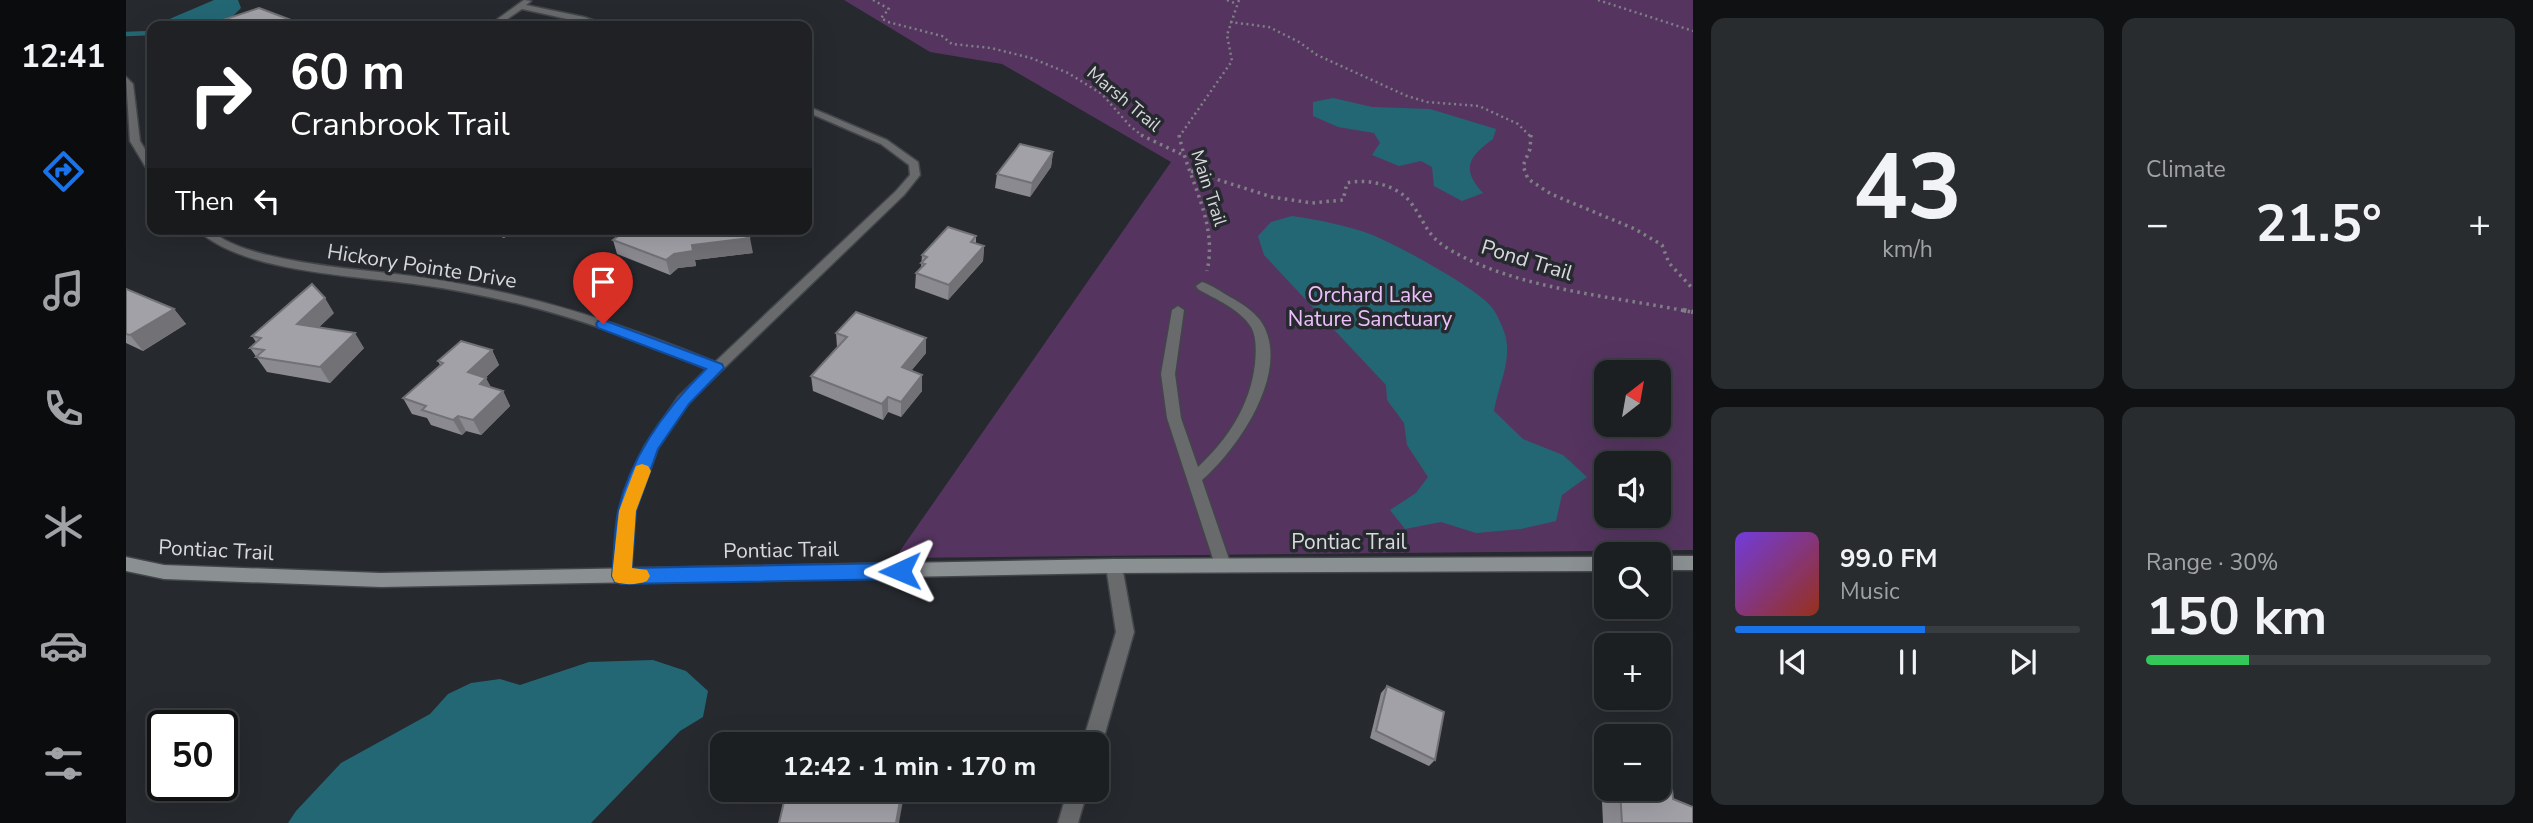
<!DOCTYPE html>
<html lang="en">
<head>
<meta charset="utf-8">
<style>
  :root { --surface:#1c1f22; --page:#292c2f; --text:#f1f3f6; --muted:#a0a2a5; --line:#3a3d40; --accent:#1a73e8 }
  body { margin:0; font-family:"Nunito Sans",sans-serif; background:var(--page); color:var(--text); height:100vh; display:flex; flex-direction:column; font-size:26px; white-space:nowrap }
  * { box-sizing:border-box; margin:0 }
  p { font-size:23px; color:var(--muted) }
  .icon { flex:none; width:38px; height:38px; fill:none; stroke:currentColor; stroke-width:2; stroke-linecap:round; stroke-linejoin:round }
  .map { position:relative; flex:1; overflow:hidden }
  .sheet { display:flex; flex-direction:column; gap:18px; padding:18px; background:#0f1113; width:840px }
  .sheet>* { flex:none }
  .top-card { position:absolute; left:21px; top:21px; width:665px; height:214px; border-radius:14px; box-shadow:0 7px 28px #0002,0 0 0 2px var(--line); background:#202124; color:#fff; overflow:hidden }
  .needle { width:46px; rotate:31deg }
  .buttons { position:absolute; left:1468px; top:360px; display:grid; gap:14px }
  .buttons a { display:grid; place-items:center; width:77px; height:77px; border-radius:14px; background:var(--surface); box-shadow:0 7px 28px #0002,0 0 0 2px var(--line); font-size:35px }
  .speed { position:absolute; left:21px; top:710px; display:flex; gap:14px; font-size:35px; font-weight:700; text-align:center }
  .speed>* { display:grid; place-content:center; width:91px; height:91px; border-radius:50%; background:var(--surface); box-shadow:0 7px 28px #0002,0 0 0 2px var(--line); line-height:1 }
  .speed .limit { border:4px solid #111; border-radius:10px; background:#fff; color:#111 }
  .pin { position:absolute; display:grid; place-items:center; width:60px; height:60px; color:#fff; margin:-72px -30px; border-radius:50% 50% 50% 0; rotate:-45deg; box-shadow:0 0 7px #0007 }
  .pin .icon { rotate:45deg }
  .me { position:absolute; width:77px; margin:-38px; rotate:269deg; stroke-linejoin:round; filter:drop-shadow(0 0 5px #0008) }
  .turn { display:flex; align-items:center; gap:24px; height:147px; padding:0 28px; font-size:32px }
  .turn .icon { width:91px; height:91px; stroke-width:2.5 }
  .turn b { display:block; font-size:49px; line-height:60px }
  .then { display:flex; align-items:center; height:66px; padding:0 28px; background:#0003; gap:14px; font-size:26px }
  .big { font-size:52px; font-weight:700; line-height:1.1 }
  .sheet .widget { flex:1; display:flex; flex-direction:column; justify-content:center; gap:10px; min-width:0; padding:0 24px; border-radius:14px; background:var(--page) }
  .sheet .dial { align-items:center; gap:0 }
  .dial b { font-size:91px; line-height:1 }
  .song { display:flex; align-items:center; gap:21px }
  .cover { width:84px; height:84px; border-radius:10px; background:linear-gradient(135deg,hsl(260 70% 55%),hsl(10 70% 35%)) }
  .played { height:7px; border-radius:4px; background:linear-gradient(90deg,var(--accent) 55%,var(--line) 55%) }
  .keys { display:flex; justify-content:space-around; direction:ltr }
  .heat { display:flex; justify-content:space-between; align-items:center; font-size:38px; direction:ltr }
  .charge { height:10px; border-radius:5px; background:linear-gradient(90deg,#34c759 30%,var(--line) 0) }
  .sheet .tiles { flex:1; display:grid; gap:18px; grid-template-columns:repeat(2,1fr) }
  .trip { position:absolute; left:584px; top:732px; width:399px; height:70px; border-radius:14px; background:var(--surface); box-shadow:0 7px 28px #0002,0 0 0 2px var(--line); font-weight:700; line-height:70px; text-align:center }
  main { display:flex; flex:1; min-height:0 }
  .tabs { display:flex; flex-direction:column; width:126px; justify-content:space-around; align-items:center; background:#0b0c0e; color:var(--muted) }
  .tabs .icon { width:49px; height:49px }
  .tabs .selected { color:var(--accent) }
  .tabs b { font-size:32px; color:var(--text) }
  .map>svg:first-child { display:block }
</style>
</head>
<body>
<main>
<nav class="tabs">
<b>12:41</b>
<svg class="icon selected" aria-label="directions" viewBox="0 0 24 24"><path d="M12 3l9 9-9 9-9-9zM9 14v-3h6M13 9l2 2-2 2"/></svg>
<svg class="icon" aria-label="music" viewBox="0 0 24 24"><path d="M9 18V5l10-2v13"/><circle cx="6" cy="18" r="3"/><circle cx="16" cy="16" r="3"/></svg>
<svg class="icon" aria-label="phone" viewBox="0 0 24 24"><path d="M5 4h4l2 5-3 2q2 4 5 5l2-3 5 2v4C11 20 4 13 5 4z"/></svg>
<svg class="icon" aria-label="climate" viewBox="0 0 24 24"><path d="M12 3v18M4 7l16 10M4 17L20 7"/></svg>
<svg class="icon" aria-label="car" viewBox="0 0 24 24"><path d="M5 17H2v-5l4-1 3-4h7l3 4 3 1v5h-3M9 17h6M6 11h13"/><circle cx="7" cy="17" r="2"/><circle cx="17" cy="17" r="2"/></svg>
<svg class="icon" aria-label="filters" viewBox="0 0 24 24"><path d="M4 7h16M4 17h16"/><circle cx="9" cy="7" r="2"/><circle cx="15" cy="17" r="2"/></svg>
</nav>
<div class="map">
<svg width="1567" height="823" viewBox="0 0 1567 823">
  <rect width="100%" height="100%" fill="#26292e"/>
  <!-- green -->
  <path fill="#553560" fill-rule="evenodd" d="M718 0H1567V550L769 558 1045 162 876 64 804 52ZM1480 373H1533V425H1480ZM1480 464H1533V516H1480Z"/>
  <!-- water -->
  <g fill="#246774">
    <path d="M88 0H112L115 8 97 26H27Z"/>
    <path d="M1207 98 1246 107 1304 109 1370 129 1367 139C1342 157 1335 169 1357 193L1336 201 1308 186 1306 167 1295 161 1273 166 1246 155 1254 143 1248 133 1212 127 1187 116V102Z"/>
    <path d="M1166 216C1193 220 1219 225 1244 234 1268 243 1355 290 1367 309 1372 316 1378 330 1380 338 1385 364 1372 386 1368 411L1397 439 1437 455 1461 477 1436 495 1430 521 1395 529 1350 533 1315 522 1279 529 1264 510 1290 493 1302 477 1281 445 1278 423 1261 400 1260 385 1138 255 1132 236 1145 222Z"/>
    <path d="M527 660 560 671 582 691 577 717 554 731 465 823H162L170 811 215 763 304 714 322 694 345 683 374 679 394 685 463 662Z"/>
  </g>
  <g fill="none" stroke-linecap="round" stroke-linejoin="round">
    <!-- stream -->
    <path stroke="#246774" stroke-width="4.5" d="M0 34 26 33"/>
    <!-- service casing -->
    <g stroke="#42454a" stroke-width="3">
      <path id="service" d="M1076 282C1086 285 1095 292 1104 297 1115 303 1126 310 1134 320 1168 368 1112 449 1076 480L1105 565 1103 570 1097 572 1091 570 1089 565 1041 418 1035 374 1046 310 1052 306 1058 310 1049 374 1055 418 1072 467C1102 439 1124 406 1129 364 1130 352 1131 338 1125 327 1114 309 1089 299 1072 289L1070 286Z"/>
    </g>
    <!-- minor casing -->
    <g stroke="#42454a" stroke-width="3">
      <g id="minor">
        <path d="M398 0 405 1 400 5 458 17 484 26H473L396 9 371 26H362Z"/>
        <path d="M0 77 7 84 14 141 26 161V172L22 171 4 141Z"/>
        <path d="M681 106 761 140 792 162 794 175 778 195 562 403 532 448 509 511 503 576 501 581 495 583 489 581 487 576 493 511 518 447 552 397 581 369C518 342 456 319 390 303 358 296 327 289 295 285 235 276 114 273 71 229 84 229 88 234 99 240 116 249 136 254 155 258 209 270 264 271 319 281 414 297 500 325 589 362L770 191 784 175 783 165 755 144 681 112Z"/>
        <path d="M988 559 994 561 996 566 1008 632 976 744 971 751V744H956L990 632 980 566 982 561Z"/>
        <path d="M942 789H962L952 823H932Z"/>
      </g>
    </g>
    <!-- secondary casing -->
    <g stroke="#42454a" stroke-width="3">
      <g id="secondary">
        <rect x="1533" y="556" width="34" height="14"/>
        <path d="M0 557 38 565 255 573 988 559 1480 557V571L988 573 255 587 38 579 0 571Z"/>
      </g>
    </g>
    <!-- path-far2 -->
    <g stroke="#7e8084" stroke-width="2.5" stroke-dasharray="2 3.5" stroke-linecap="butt">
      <path d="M747 0 763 9 755 18 762 22 816 36 826 44 865 48 905 58 942 73 976 94 1004 126 1018 137"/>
      <path d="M1101 0 1111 4"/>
      <path d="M1472 0 1567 31"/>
      <path d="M1104 22 1143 27 1173 42 1191 55 1281 96 1301 102 1353 106 1392 124 1405 137"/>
      <path d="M1053 137 1106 61 1101 35 1113 0"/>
    </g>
    <!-- path-far1 -->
    <g stroke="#7e8084" stroke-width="3.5" stroke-dasharray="2.5 4.5" stroke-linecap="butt">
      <path d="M1015 135 1055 154"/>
      <path d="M1053 135C1063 183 1092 221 1081 271"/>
      <path d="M1405 135 1404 149 1397 166 1402 179 1425 194 1509 229 1536 245 1543 263 1567 289"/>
      <path d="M1065 171 1146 197 1186 203 1217 200 1221 183C1241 178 1272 185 1285 203 1299 221 1299 234 1321 248 1390 290 1488 296 1565 312"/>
    </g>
    <!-- path -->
    <path stroke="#7e8084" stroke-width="4.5" stroke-dasharray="3.5 5" stroke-linecap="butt" d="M1557 310 1567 312"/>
    <!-- service -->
    <use href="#service" fill="#686a6c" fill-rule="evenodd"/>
    <!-- minor -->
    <use href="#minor" fill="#686a6c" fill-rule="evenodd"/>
    <!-- secondary -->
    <use href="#secondary" fill="#8b9093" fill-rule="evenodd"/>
  </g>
  <!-- wall -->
  <g fill="#8b8a90">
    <path d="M927 152 925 167 904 197 869 188 871 174Z"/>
    <path d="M355 229H391L378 238Z"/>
    <path d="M850 236V243L858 246 857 261 822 300 789 288 790 273 795 267 796 255Z"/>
    <path d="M487 240 627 253 569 260 570 266 552 268 544 275 491 254Z"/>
    <path d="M0 289 48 309 60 324 17 351 0 343Z"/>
    <path d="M208 313 193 327 238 348 204 383 141 372 124 348 130 342 126 336Z"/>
    <path d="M710 333 800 353 785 371 796 375V391L775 417 762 412 757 420 687 391 685 376 711 347Z"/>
    <path d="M366 350 373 365 359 378 365 387 377 391 384 406 355 435 340 431 336 435 305 425 301 418 286 414 277 398 314 365 312 361Z"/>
    <path d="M1261 686 1309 760 1303 766 1244 738 1255 693Z"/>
    <path d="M1480 776V789H1533L1547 799 1567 823H1477L1475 779Z"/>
  </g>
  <!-- shaded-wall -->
  <g fill="#717176">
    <path d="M165 20 168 26H148Z"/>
    <path d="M927 152 925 167 904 197 906 183Z"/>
    <path d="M374 229H391L378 238Z"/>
    <path d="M624 238 627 253 569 260 570 266 552 268 544 275 540 260 548 254 566 245Z"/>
    <path d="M858 246 857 261 822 300 823 285Z"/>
    <path d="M199 298 208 313 181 339 171 324Z"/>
    <path d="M48 309 60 324 17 351 4 335Z"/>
    <path d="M229 333 238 348 204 383 194 367Z"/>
    <path d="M800 338V353L776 382V367Z"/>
    <path d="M366 350 373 365 349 387 342 372Z"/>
    <path d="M796 375V391L775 417V402Z"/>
    <path d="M360 378 368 393 354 384Z"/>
    <path d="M377 391 384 406 355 435 347 420Z"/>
    <path d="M762 397V412L757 420 756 404Z"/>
    <path d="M332 416 340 431 336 435 327 420Z"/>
    <path d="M776 789H779L773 823H770Z"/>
  </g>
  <!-- building -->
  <g fill="#a2a1a8" stroke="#717176" stroke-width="2">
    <path d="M133 8 165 20 148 26H96L88 23Z"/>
    <path d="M894 144 927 152 906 183 871 174Z"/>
    <path d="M822 227 850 236 845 242 858 246 823 285 790 273 799 264 795 263 801 257 796 255Z"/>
    <path d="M502 229H600L624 238 566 245 567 251 548 254 540 260 487 240Z"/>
    <path d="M186 284 199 298 171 324 229 333 194 367 130 357 138 350 124 348 135 338 126 336Z"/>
    <path d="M0 289 48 309 4 335 0 334Z"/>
    <path d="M730 312 800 338 776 367 796 375 775 402 762 397 756 404 685 376 721 337 710 333Z"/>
    <path d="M335 341 366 350 342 372 360 378 354 384 377 391 347 420 332 416 327 420 296 410 300 406 277 398 317 363 312 361Z"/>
    <path d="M1261 686 1318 712 1309 760 1250 731Z"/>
    <path d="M1533 784 1546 789 1547 799 1567 807V823H1496L1494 789H1533Z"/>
    <path d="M661 789H776L770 823H653Z"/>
  </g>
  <!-- route -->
  <path fill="#1a73e8" stroke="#114b97" stroke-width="2" d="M477 320 596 364 598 368 563 404 532 449 510 511 506 568 774 563 781 565 784 571 781 577 774 579 495 584 489 582 486 576C488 555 488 532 492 511 505 455 540 408 580 369L472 328 470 324 472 321Z"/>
  <!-- slow -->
  <path fill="#f59e0b" d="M516 464 522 466 525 471 510 511 506 568 521 570 524 576 521 581C511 585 499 585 489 582L486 576 493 511 508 471 510 466Z"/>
  <g text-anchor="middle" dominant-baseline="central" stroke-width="7" stroke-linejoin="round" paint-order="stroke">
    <!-- far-street labels -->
    <g font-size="18" fill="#d8d9dd" stroke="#26292e">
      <text transform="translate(998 99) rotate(40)">Marsh Trail</text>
      <text transform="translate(1083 188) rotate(72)">Main Trail</text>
    </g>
    <!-- street labels -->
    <g font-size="21" fill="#d8d9dd" stroke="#26292e">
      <text transform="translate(1401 260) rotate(17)">Pond Trail</text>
      <text transform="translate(296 266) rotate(9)">Hickory Pointe Drive</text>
      <text x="1223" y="542">Pontiac Trail</text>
      <text transform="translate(90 550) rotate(3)">Pontiac Trail</text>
      <text transform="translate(655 550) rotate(-1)">Pontiac Trail</text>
    </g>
    <!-- park labels -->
    <g font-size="21" fill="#ecc0fb" stroke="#26292e">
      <text x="1244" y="295">Orchard Lake<tspan x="1244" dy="24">Nature Sanctuary</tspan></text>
    </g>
  </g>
</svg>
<div class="buttons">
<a><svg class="needle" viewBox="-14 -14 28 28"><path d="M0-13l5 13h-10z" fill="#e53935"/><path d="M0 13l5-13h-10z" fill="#a0a2a5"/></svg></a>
<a><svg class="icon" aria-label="sound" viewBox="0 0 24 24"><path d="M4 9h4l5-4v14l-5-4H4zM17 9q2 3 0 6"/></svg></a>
<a><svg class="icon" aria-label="search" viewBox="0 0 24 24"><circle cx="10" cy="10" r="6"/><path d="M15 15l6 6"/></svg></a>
<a>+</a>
<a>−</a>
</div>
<div class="speed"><div class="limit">50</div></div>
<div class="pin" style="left:477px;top:324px;background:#d93025"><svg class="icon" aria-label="arrive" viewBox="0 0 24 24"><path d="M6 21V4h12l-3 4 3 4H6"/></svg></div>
<svg class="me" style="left:774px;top:571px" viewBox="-20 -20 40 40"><path d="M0-17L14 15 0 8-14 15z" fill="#1a73e8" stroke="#fff" stroke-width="4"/></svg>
<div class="trip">12:42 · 1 min · 170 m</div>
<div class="top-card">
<div class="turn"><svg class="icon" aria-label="right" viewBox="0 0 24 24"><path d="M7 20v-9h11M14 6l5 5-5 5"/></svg><div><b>60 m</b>Cranbrook Trail</div></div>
<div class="then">Then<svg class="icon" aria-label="left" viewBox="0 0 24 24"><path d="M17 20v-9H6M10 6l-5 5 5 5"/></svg></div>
</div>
</div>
<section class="sheet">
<div class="tiles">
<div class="widget dial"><b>43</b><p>km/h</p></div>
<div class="widget"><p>Climate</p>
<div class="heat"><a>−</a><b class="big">21.5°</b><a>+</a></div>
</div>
<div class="widget">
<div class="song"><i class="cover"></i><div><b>99.0 FM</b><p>Music</p></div></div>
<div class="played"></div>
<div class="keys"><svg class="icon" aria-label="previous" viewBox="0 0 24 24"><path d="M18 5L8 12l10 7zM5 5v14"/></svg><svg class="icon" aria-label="pause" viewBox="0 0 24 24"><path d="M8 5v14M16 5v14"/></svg><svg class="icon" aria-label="next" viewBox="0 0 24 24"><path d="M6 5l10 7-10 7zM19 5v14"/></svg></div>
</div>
<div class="widget"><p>Range · 30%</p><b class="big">150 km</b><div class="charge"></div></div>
</div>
</section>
</main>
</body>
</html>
